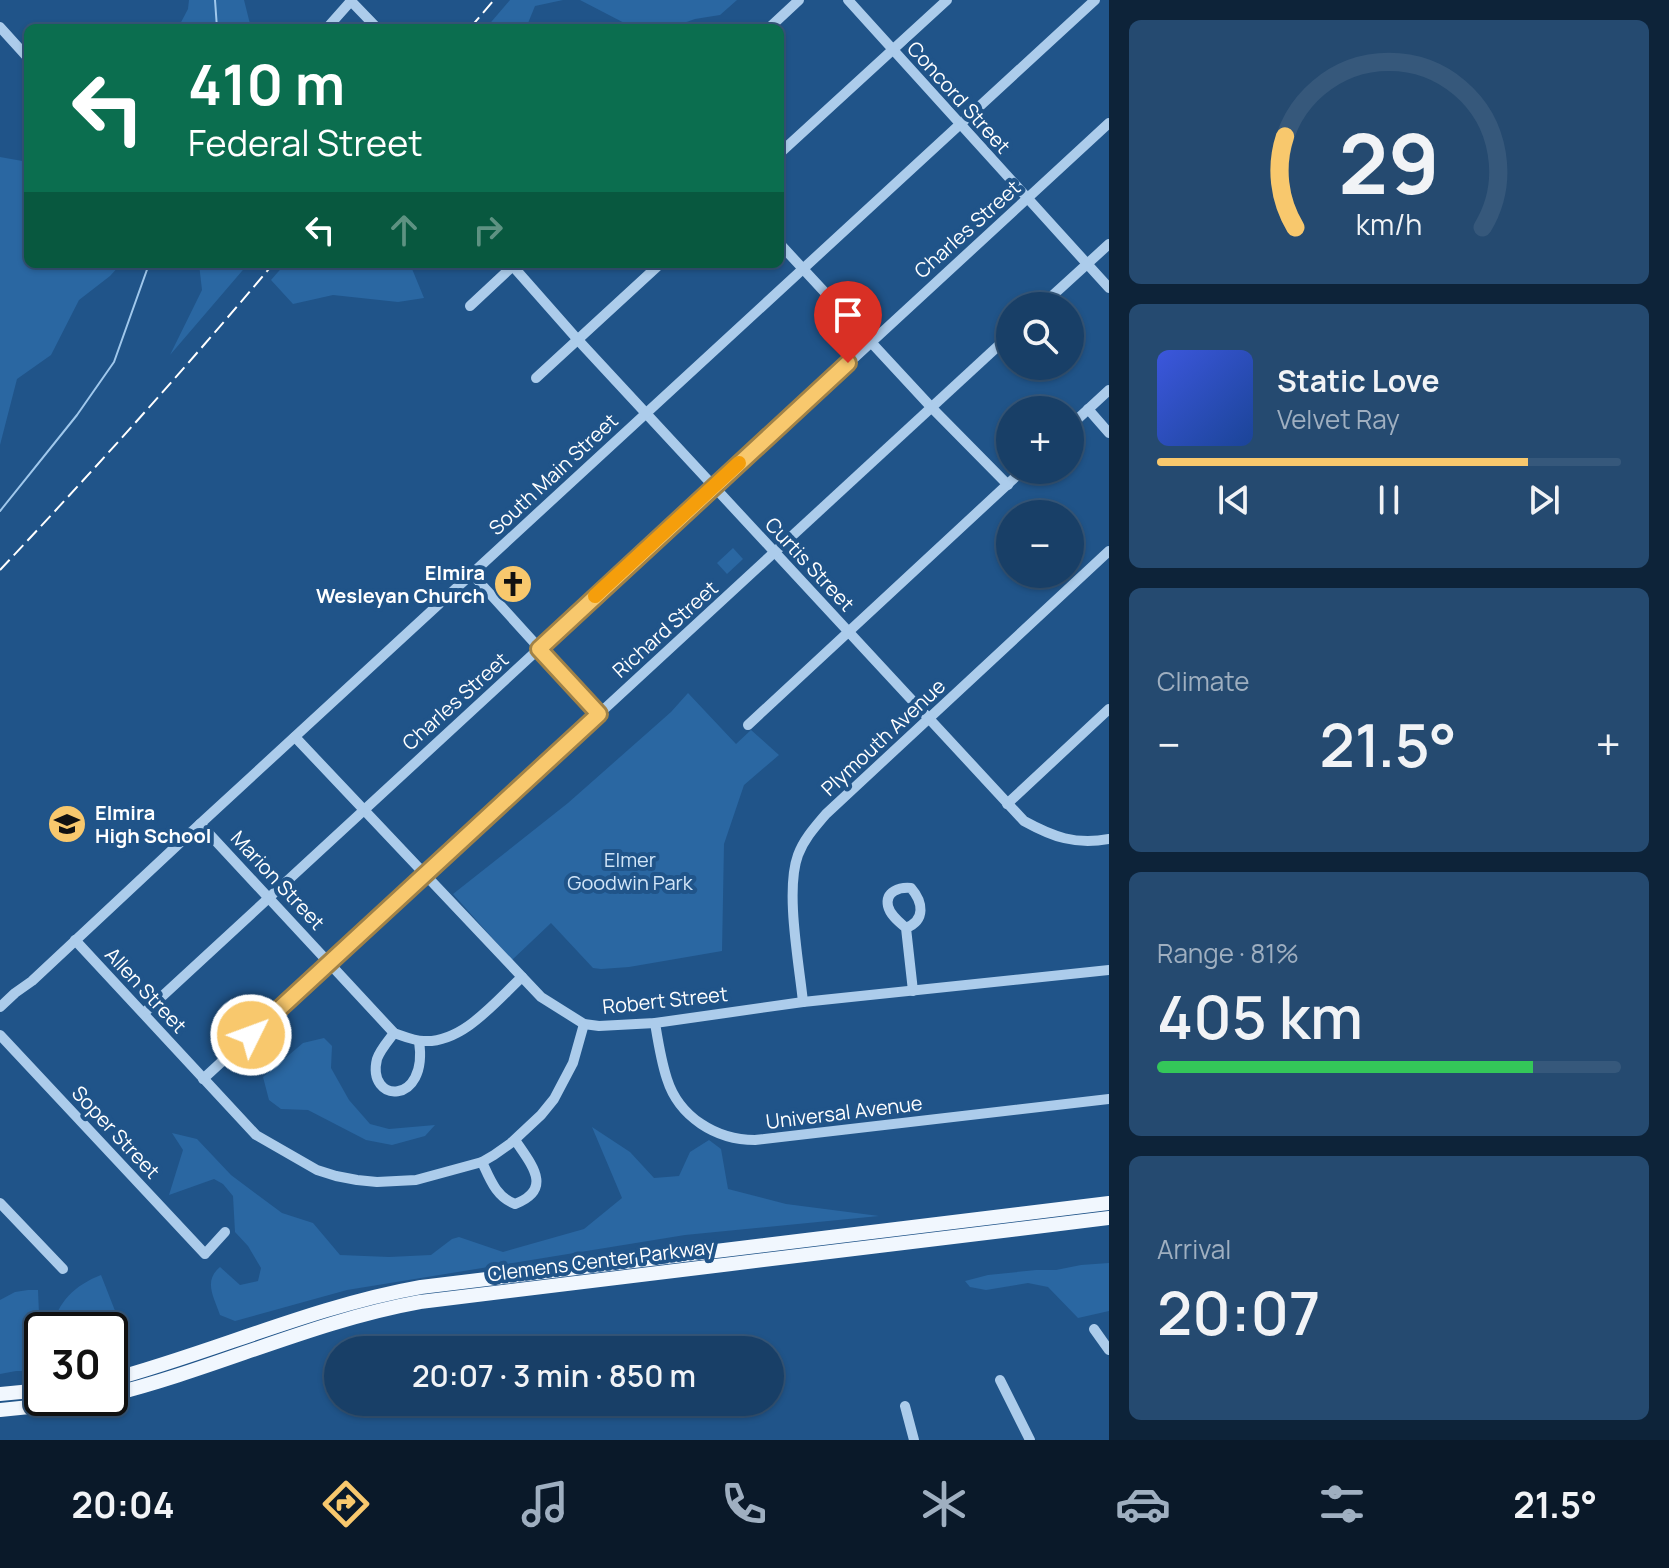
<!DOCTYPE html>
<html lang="en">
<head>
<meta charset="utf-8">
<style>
  :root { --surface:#183f67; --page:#254a70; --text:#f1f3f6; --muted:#9fafc0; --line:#36587b; --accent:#f8c86d }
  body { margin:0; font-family:Manrope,sans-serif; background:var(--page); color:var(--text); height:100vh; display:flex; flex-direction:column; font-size:30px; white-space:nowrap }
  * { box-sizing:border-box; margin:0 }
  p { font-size:26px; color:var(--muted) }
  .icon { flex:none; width:44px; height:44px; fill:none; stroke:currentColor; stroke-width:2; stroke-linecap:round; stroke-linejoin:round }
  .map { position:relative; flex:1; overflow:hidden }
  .sheet { display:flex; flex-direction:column; gap:20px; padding:20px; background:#0d2339; width:560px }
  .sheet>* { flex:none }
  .hud { position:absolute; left:24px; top:24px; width:760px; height:244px; border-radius:12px; box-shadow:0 2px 6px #0004,0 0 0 2px var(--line); background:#0b6e4f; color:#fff; overflow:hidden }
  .buttons { position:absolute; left:996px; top:292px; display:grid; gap:16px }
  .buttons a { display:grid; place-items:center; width:88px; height:88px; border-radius:50%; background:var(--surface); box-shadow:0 2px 6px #0004,0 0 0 2px var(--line); font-size:40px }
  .speed { position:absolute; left:24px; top:1312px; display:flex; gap:16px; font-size:40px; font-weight:700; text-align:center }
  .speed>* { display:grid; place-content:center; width:104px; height:104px; border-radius:50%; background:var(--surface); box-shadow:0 2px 6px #0004,0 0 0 2px var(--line); line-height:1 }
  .speed .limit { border:4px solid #111; border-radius:12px; background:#fff; color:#111 }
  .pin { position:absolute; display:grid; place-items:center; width:68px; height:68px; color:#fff; margin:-82px -34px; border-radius:50% 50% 50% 0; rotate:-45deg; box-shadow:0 0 8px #0007 }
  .pin .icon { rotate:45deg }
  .me { position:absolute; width:88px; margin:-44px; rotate:48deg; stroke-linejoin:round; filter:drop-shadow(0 0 6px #0008) }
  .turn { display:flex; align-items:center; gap:28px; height:168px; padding:0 32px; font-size:36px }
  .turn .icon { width:104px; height:104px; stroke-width:2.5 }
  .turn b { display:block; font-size:56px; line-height:68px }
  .lanes { display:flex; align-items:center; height:76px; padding:0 32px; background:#0003; justify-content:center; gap:40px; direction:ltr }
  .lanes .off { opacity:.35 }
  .big { font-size:60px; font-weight:600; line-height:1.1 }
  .sheet .widget { flex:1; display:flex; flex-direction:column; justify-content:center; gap:12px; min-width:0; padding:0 28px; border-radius:12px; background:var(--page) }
  .sheet .dial { align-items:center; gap:0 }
  .dial svg { height:208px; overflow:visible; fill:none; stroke:var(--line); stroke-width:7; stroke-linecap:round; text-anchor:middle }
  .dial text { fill:var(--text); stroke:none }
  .song { display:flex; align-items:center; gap:24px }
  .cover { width:96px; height:96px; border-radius:12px; background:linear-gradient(135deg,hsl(230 70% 55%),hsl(220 70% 35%)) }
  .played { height:8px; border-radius:4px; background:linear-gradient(90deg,var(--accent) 80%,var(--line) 80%) }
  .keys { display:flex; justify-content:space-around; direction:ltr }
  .heat { display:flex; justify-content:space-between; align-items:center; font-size:44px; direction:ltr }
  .charge { height:12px; border-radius:6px; background:linear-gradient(90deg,#34c759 81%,var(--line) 0) }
  .trip { position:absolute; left:324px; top:1336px; width:460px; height:80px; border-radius:40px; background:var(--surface); box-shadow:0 2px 6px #0004,0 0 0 2px var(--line); font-weight:600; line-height:80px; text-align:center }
  .dock { display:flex; height:128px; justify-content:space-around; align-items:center; background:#0a1929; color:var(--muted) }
  .dock .icon { width:56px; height:56px }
  .dock .on { color:var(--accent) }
  .dock b { font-size:36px; color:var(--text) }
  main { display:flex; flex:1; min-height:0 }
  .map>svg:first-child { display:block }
</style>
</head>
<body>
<main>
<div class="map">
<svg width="1109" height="1440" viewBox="0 0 1109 1440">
  <rect width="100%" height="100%" fill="#205489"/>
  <!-- green -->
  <g fill="#2a67a2">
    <path d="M189 0H244L251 28H178L188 9Z"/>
    <path d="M510 0H563L535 6 526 28H486Z"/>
    <path d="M580 0H737L720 15 695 19 669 28H634Z"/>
    <path d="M0 157 28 162V264H121L110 276 79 300 51 355 17 379 0 445Z"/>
    <path d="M199 264H248L170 355 202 290Z"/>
    <path d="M285 264H410L424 298 398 302 333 295 293 304 271 280Z"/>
    <path d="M733 548 743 559 727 574 717 563Z"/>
    <path d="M688 693 736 744 751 730 779 755 744 785 724 844 722 951 629 967 601 969 593 968 551 923 512 960 453 894 568 803 671 712Z"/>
    <path d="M324 1038 332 1046 331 1068 349 1100 370 1124 389 1129 435 1125 425 1136 392 1145 366 1140 308 1110 281 1109 269 1100 263 1077 303 1043Z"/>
    <path d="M592 1127 630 1152 654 1178 679 1176 690 1152 709 1140 721 1149 728 1189 786 1204 879 1216 685 1235 347 1290 235 1321 220 1315C214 1297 203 1281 220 1267L240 1285 258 1281 261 1268 248 1246 235 1232 233 1196 223 1184 214 1179 169 1195 183 1150 172 1133 197 1139 231 1175 282 1213 313 1223 340 1255 389 1257 431 1255 452 1239 459 1237 503 1252 584 1229 622 1198Z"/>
    <path d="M1109 1263V1311L1078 1318 1048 1287 1028 1283 986 1290 970 1287 965 1281 988 1275 1036 1270H1056L1081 1265Z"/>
    <path d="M101 1275 128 1344 124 1353 110 1356V1330H52C57 1302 75 1285 101 1275Z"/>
    <path d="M28 1290H38L41 1362 32 1371H16L0 1374V1300L15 1292Z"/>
  </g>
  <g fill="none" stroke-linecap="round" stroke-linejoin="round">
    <!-- stream -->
    <g stroke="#a0c8ec" stroke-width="2">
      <path d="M215 0 217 28"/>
      <path d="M0 511 77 415 114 362 149 264"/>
    </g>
    <!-- minor -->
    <g stroke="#accceb" stroke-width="10">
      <path d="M350 0 377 28"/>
      <path d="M848 0 1109 288"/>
      <path d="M0 27 28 58"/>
      <path d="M327 28 351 1"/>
      <path d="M769 28 799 0"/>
      <path d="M780 153 947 0"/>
      <path d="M780 244 932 408 1008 485"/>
      <path d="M511 264 578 340 1024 821C1053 837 1075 845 1109 839"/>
      <path d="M470 306 515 264"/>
      <path d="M1041 306 1109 244"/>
      <path d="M536 378 660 264"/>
      <path d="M1088 409 1109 433"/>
      <path d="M1070 426 1109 390"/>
      <path d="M472 574 599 714"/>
      <path d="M748 725 1023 470"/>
      <path d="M295 737 541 997 584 1024 599 1026 655 1023 803 1002 1109 970"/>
      <path d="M1007 804 1109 709"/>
      <path d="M200 824 394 1033C403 1036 414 1041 424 1041 463 1043 496 1001 522 977"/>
      <path d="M906 928C926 920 923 902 911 888 900 887 885 891 888 906 890 915 899 922 906 928L913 991"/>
      <path d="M75 940 256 1135 317 1170 336 1176 357 1180 377 1182 416 1180 482 1162 494 1155 511 1143 541 1115 554 1099 573 1063 584 1024"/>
      <path d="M803 1002C799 963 785 890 798 855 804 839 815 827 826 814L1109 551"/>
      <path d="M0 1007 15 993 32 981 200 824 1095 0"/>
      <path d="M144 1013 1109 123"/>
      <path d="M655 1023C658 1041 661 1061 667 1079 679 1117 716 1140 755 1140L1109 1099"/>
      <path d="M394 1033C388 1041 380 1050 377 1059 366 1104 429 1106 419 1041"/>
      <path d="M0 1035 205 1254 225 1232"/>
      <path d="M203 1079 1010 335"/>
      <path d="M482 1162C490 1179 496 1197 515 1204 554 1189 531 1164 515 1140"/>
      <path d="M0 1203 63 1269"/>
      <path d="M1094 1329 1109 1350"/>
      <path d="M1000 1380 1030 1440"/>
      <path d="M905 1406 914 1440"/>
    </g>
    <!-- major -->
    <g stroke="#f1f7fe" stroke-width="14">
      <path d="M110 1380C214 1352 314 1306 421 1287L1109 1203"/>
      <path d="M0 1394 42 1390"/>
      <path d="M110 1395C215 1369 314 1321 420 1302L1109 1218"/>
      <path d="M0 1410 49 1405 96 1398"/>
    </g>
    <!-- rail -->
    <g stroke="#fff" stroke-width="2" stroke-dasharray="14 6" stroke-linecap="butt">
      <path d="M470 28 494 0"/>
      <path d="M0 570C94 470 185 369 273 264"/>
    </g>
  </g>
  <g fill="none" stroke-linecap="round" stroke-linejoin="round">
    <!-- route casing -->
    <g stroke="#a18247" stroke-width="20">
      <path id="route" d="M251 1035 599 714 539 649 848 363"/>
    </g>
    <!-- route -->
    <use href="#route" stroke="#f8c86d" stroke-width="14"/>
    <!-- slow -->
    <path stroke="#f59e0b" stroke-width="14" d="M595 596 739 463"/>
  </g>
  <!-- icons -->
  <defs>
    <g id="church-disc" transform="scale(2)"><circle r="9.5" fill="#f8c86d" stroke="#205489"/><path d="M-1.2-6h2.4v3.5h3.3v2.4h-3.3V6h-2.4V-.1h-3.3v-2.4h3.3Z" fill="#111"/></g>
    <g id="school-disc" transform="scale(2)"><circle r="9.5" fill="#f8c86d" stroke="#205489"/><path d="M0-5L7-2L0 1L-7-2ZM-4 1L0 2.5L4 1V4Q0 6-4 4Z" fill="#111"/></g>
  </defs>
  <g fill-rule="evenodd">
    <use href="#church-disc" x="513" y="584"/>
    <use href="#school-disc" x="67" y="824"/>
  </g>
  <g text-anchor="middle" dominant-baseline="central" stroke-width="8" stroke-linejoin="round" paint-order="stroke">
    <!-- street labels -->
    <g font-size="20" fill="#fff" stroke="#205489">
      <text transform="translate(959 97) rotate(48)">Concord Street</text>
      <text transform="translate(967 229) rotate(-42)">Charles Street</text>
      <text transform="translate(553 474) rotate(-43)">South Main Street</text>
      <text transform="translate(810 564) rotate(47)">Curtis Street</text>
      <text transform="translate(665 629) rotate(-42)">Richard Street</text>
      <text transform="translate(455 701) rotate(-42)">Charles Street</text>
      <text transform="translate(883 737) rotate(-43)">Plymouth Avenue</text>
      <text transform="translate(278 880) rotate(47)">Marion Street</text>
      <text transform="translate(146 990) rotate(47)">Allen Street</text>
      <text transform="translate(665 1000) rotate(-6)">Robert Street</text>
      <text transform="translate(844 1112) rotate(-7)">Universal Avenue</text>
      <text transform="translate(116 1132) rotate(47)">Soper Street</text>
      <text transform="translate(601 1260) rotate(-7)">Clemens Center Parkway</text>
    </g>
    <!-- poi labels -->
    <g font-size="20" font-weight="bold" fill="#fff" stroke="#205489" text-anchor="end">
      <text x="485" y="572">Elmira<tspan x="485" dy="23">Wesleyan Church</tspan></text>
      <text x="95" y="812" text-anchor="start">Elmira<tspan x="95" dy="23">High School</tspan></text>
    </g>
    <!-- park labels -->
    <g font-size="20" fill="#d1e5f8" stroke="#205489">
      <text x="630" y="859">Elmer<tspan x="630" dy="23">Goodwin Park</tspan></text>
    </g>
  </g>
</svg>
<div class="buttons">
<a><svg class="icon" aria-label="search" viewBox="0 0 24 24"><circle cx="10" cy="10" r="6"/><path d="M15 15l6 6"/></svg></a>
<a>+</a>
<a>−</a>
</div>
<div class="speed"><div class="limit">30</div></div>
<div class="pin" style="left:848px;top:363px;background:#d93025"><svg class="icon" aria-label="arrive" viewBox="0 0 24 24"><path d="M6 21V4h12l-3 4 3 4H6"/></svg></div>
<svg class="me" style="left:251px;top:1035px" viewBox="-20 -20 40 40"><circle r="17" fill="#f8c86d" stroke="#fff" stroke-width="3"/><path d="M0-11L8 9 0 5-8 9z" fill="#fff"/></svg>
<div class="trip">20:07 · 3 min · 850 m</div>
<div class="hud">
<div class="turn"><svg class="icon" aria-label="left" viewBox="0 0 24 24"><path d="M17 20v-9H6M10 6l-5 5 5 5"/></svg><div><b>410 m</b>Federal Street</div></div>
<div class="lanes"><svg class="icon" aria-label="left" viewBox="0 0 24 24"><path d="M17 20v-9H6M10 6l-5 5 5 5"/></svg><svg class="icon off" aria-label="ahead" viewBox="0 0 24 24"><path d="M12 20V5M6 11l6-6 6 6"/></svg><svg class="icon off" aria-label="right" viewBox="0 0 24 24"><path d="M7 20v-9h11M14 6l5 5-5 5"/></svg></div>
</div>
</div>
<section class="sheet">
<div class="widget dial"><svg viewBox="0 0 100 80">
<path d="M14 69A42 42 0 1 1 86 69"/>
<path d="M14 69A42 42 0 0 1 10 34" stroke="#f8c86d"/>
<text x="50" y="56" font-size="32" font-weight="700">29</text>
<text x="50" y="72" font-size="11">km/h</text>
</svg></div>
<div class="widget">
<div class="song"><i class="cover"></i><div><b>Static Love</b><p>Velvet Ray</p></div></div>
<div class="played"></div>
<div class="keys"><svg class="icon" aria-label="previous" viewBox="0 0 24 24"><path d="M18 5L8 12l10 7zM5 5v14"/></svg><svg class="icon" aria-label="pause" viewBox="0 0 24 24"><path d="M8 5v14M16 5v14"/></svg><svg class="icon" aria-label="next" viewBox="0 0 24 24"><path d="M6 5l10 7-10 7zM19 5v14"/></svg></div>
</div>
<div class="widget"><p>Climate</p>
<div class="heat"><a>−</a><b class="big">21.5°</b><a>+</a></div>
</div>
<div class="widget"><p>Range · 81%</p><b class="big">405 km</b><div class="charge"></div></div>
<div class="widget"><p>Arrival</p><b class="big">20:07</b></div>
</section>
</main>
<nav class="dock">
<b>20:04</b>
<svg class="icon on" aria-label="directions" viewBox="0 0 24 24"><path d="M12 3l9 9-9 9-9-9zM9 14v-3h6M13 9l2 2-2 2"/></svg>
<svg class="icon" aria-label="music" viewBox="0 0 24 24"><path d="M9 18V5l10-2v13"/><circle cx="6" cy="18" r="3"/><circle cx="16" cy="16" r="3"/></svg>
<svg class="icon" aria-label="phone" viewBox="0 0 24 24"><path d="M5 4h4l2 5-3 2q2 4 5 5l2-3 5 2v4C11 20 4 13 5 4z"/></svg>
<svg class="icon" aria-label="climate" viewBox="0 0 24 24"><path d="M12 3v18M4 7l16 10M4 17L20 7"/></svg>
<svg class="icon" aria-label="car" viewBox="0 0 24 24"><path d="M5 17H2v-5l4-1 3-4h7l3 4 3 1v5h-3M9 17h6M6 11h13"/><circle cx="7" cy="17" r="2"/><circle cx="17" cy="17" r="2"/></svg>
<svg class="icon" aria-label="filters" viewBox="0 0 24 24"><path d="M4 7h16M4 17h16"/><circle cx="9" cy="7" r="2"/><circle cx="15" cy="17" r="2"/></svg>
<b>21.5°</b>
</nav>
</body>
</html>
